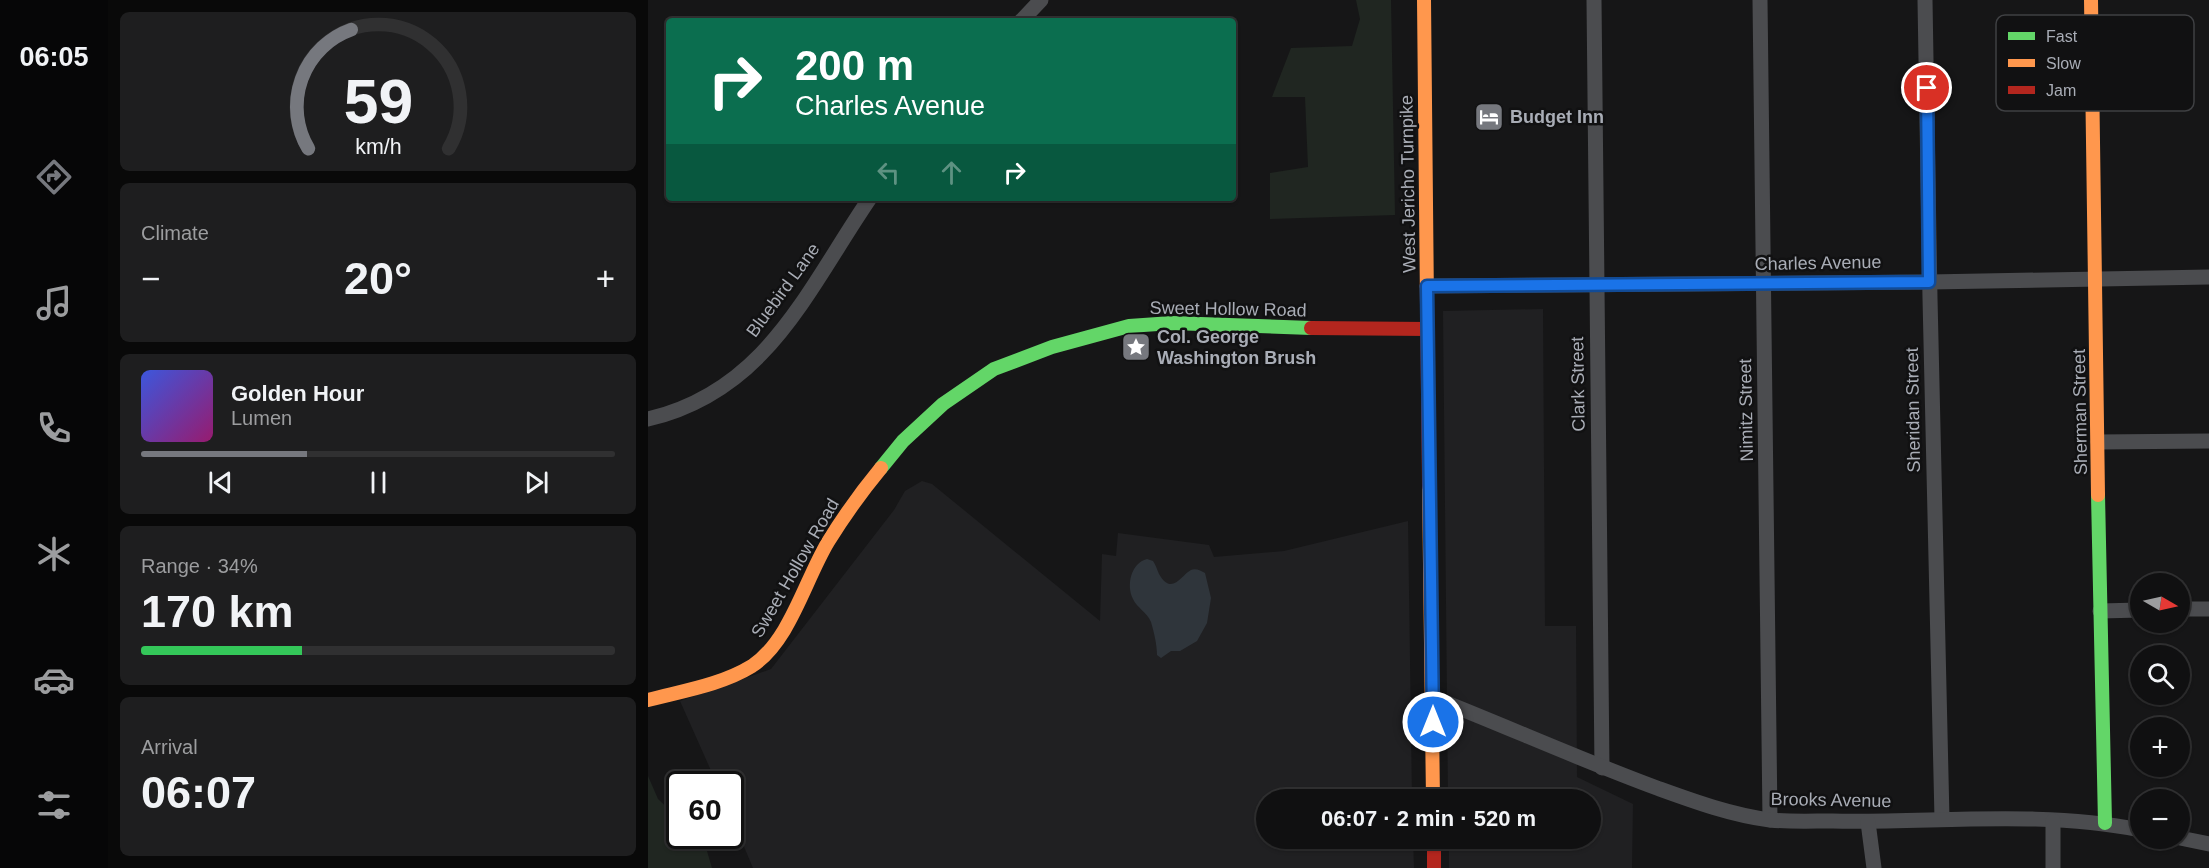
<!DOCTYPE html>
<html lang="en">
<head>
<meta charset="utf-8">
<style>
  :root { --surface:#101011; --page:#1e1e1f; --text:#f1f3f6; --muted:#9c9d9f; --line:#303031; --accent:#76787e }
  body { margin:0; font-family:Helvetica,sans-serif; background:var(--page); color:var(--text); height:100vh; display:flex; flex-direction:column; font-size:22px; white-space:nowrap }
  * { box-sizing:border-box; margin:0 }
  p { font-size:20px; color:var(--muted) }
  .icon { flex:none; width:33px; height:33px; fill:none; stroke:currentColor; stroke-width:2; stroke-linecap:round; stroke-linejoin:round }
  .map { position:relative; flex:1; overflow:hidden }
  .side { display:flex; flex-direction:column; gap:12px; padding:12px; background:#090909; width:540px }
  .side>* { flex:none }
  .top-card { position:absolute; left:18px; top:18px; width:570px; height:183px; border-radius:6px; box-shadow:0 2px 4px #0004,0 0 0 2px var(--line); background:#0b6e4f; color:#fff; overflow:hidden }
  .needle { width:39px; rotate:99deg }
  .fabs { position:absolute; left:1482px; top:573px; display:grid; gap:12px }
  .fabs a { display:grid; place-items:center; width:60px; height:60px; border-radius:50%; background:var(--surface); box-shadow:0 2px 4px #0004,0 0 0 2px var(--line); font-size:30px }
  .speed { position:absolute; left:18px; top:771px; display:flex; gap:12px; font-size:30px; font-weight:700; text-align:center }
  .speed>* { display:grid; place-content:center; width:78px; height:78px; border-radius:50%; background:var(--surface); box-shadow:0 2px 4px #0004,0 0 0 2px var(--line); line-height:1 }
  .speed .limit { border:3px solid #111; border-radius:9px; background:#fff; color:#111 }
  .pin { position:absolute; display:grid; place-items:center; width:51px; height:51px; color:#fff; margin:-26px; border:3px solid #fff; border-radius:50%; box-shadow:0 2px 6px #0007 }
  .me { position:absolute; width:66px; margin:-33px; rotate:0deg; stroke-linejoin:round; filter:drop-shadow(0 0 4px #0008) }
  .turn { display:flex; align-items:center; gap:21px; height:126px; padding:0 30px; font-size:27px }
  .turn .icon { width:78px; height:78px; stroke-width:2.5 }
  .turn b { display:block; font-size:42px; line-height:51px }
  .lanes { display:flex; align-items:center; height:57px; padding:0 30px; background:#0003; justify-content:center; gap:30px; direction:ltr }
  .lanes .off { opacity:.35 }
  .big { font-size:45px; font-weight:800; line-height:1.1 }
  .side .tile { flex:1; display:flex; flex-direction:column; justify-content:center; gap:9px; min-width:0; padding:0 21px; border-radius:9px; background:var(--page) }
  .side .dial { align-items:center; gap:0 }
  .dial svg { height:156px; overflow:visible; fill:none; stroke:var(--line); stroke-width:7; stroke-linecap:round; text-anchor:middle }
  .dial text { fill:var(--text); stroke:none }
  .song { display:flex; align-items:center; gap:18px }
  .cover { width:72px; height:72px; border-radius:9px; background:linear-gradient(135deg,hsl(230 70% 55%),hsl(320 70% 35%)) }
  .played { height:6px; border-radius:3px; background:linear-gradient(90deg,var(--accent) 35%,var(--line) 35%) }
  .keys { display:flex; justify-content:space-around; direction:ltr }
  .heat { display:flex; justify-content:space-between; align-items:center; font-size:33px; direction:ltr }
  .charge { height:9px; border-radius:4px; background:linear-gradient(90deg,#34c759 34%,var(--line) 0) }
  .trip { position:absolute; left:608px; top:789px; width:345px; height:60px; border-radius:30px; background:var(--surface); box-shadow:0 2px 4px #0004,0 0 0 2px var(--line); font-weight:800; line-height:60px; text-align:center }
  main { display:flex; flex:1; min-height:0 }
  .tabs { display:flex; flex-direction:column; width:108px; justify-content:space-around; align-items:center; background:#060607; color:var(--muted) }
  .tabs .icon { width:42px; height:42px }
  .tabs .active { color:var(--accent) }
  .tabs b { font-size:27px; color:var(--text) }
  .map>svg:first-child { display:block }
</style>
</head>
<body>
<main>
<nav class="tabs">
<b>06:05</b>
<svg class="icon active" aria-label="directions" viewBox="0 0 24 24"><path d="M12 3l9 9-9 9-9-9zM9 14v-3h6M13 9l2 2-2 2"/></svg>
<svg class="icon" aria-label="music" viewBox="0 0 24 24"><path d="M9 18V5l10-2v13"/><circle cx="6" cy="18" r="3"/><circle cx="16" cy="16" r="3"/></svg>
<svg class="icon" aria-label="phone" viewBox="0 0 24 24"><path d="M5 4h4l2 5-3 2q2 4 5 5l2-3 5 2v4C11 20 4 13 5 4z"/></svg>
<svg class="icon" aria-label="climate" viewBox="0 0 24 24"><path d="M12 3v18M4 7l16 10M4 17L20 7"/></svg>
<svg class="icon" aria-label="car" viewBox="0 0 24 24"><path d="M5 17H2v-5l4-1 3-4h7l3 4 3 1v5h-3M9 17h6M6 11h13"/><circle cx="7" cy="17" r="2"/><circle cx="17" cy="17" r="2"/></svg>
<svg class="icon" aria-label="filters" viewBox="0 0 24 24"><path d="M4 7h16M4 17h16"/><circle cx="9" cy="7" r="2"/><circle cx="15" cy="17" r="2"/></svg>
</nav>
<section class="side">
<div class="tile dial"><svg viewBox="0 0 100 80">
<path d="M14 69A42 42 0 1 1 86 69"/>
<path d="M14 69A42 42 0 0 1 36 8" stroke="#76787e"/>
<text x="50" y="56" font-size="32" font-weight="700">59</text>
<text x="50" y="72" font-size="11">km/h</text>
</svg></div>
<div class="tile"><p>Climate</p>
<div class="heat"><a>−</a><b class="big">20°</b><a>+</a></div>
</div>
<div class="tile">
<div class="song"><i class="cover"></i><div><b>Golden Hour</b><p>Lumen</p></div></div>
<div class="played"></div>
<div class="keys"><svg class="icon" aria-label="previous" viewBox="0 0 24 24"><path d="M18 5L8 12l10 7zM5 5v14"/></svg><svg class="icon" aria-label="pause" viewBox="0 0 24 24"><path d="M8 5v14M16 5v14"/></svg><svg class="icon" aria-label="next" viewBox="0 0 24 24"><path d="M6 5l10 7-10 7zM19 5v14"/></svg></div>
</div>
<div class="tile"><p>Range · 34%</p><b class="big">170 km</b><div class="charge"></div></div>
<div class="tile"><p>Arrival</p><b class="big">06:07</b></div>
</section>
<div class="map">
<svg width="1561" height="868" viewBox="0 0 1561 868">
  <rect width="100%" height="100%" fill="#161617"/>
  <!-- built -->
  <g fill="#202022">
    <path d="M895 309 897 626H928L929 777 985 804 984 868H801V839L942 838V800L800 799 795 311Z"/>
    <path d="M274 481 284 484 452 621 454 554 468 556 470 533 561 545 566 557 636 551 760 521 764 799 618 800V838L765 839 766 868H105L83 816 82 784H69L32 701 123 669 246 510 257 491Z"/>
  </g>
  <!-- green -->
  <g fill="#202621">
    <path d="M708 0H743L747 215 622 219V173L660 167 657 97H624L643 48 704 46 712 19Z"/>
    <path d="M0 776 10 799 31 819 32 836H49L56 841 64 868H0Z"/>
  </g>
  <!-- water -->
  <path fill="#2f353b" d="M499 559 505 561C508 565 509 570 511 574 524 597 534 574 543 570 548 568 553 571 557 573L563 598 559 623 549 641 532 651H523L513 658 509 655C509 645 506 632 503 622 499 612 489 608 485 599 478 585 483 563 499 559Z"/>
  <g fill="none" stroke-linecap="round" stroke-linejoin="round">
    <!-- street -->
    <g stroke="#4b4c4f" stroke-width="15">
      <path d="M946 0 954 768"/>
      <path d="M1112 0 1122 820"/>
      <path d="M1277 0 1282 298 1294 819"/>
      <path d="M373 21 393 0"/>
      <path d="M779 286 1281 282 1561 277"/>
      <path d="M0 419C119 391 159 290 222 198"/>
      <path d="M1450 442 1561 441"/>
      <path d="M1532 609H1561"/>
      <path d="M1452 611 1492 610"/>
      <path d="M786 698C860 727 933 760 1009 788 1045 801 1083 815 1122 820 1142 822 1164 821 1185 821 1287 823 1392 810 1492 830"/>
      <path d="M1220 822 1226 868"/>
      <path d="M1532 838 1561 844"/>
      <path d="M1405 868V821"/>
    </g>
    <!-- fast -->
    <g stroke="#63d668" stroke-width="14">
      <path d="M233 468 255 441 295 404 346 369 404 347 481 326 524 323 663 328"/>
      <path d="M1450 495 1457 823"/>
    </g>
    <!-- slow -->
    <g stroke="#ff974d" stroke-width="14">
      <path d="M776 0 779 304"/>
      <path d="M1443 0 1450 495"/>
      <path d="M781 486 785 800"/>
      <path d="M0 700C34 691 73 685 104 666 142 641 157 580 180 542 196 516 214 491 233 468"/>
    </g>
    <!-- jam -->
    <g stroke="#b3261e" stroke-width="14">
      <path d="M779 304 781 486"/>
      <path d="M663 328 779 329"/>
      <path d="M786 838V868"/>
    </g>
  </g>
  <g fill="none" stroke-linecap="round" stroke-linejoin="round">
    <!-- route casing -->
    <g stroke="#114b97" stroke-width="15">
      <path id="route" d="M785 722 779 286 1281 282 1279 88"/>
    </g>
    <!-- route -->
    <use href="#route" stroke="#1a73e8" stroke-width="10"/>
  </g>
  <!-- icons -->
  <defs>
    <g id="hotel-square" transform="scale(1.5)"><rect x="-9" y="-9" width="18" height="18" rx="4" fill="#76787e" stroke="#111112"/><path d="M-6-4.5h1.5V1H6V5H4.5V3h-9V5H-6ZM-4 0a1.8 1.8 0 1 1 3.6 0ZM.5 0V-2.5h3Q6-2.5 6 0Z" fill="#fff"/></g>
    <g id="sight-square" transform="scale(1.5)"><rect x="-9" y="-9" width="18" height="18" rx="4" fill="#76787e" stroke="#111112"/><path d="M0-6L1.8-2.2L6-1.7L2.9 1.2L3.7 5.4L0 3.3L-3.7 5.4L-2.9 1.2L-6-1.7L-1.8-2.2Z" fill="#fff"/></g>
  </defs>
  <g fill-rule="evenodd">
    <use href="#hotel-square" x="841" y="117"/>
    <use href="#sight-square" x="488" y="347"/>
  </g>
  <g text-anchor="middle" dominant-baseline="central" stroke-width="5" stroke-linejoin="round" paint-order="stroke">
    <!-- poi labels -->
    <g font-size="18" font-weight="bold" fill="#a9adb6" stroke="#111112" text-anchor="start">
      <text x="862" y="117">Budget Inn</text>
      <text x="509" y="337">Col. George<tspan x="509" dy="21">Washington Brush</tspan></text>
    </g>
    <!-- street labels -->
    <g font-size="18" fill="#a9adb6" stroke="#111112">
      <text transform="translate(760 184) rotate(-91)">West Jericho Turnpike</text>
      <text transform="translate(1170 263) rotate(-1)">Charles Avenue</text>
      <text transform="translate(135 290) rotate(-54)">Bluebird Lane</text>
      <text transform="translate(580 309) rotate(1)">Sweet Hollow Road</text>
      <text transform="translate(930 384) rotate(-91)">Clark Street</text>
      <text transform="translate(1098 410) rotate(-91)">Nimitz Street</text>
      <text transform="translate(1265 410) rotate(-91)">Sheridan Street</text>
      <text transform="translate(1432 412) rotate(-91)">Sherman Street</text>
      <text transform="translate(147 568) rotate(-60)">Sweet Hollow Road</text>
      <text transform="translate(1183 800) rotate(1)">Brooks Avenue</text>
    </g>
  </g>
  <!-- legend -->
  <rect x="1348" y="15" width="198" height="96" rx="9" fill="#111112" stroke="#3f4043" stroke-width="1.5"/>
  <rect x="1360" y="32" width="27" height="8" fill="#63d668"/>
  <rect x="1360" y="59" width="27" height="8" fill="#ff974d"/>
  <rect x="1360" y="86" width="27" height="8" fill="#b3261e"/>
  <g font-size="16" fill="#a9adb6">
    <text x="1398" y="42">Fast</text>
    <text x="1398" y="69">Slow</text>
    <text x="1398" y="96">Jam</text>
  </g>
</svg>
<div class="fabs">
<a><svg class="needle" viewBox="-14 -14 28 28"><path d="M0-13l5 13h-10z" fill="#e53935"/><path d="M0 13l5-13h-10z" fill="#9c9d9f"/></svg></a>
<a><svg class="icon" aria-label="search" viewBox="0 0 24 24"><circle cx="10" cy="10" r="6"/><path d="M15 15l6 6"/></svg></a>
<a>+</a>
<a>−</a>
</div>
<div class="speed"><div class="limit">60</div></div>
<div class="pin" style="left:1279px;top:88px;background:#d93025"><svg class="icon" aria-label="arrive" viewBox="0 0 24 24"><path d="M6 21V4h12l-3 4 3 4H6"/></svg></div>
<svg class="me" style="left:785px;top:722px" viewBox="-20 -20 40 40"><circle r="17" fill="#1a73e8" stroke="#fff" stroke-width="3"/><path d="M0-11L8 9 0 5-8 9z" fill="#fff"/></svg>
<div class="trip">06:07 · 2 min · 520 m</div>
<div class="top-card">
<div class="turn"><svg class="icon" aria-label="right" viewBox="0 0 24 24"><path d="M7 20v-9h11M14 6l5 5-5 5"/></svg><div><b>200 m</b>Charles Avenue</div></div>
<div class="lanes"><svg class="icon off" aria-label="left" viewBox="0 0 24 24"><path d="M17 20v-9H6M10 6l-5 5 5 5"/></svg><svg class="icon off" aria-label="ahead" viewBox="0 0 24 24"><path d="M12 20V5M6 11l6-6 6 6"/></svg><svg class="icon" aria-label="right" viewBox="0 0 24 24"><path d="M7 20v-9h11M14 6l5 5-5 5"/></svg></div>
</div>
</div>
</main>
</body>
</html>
